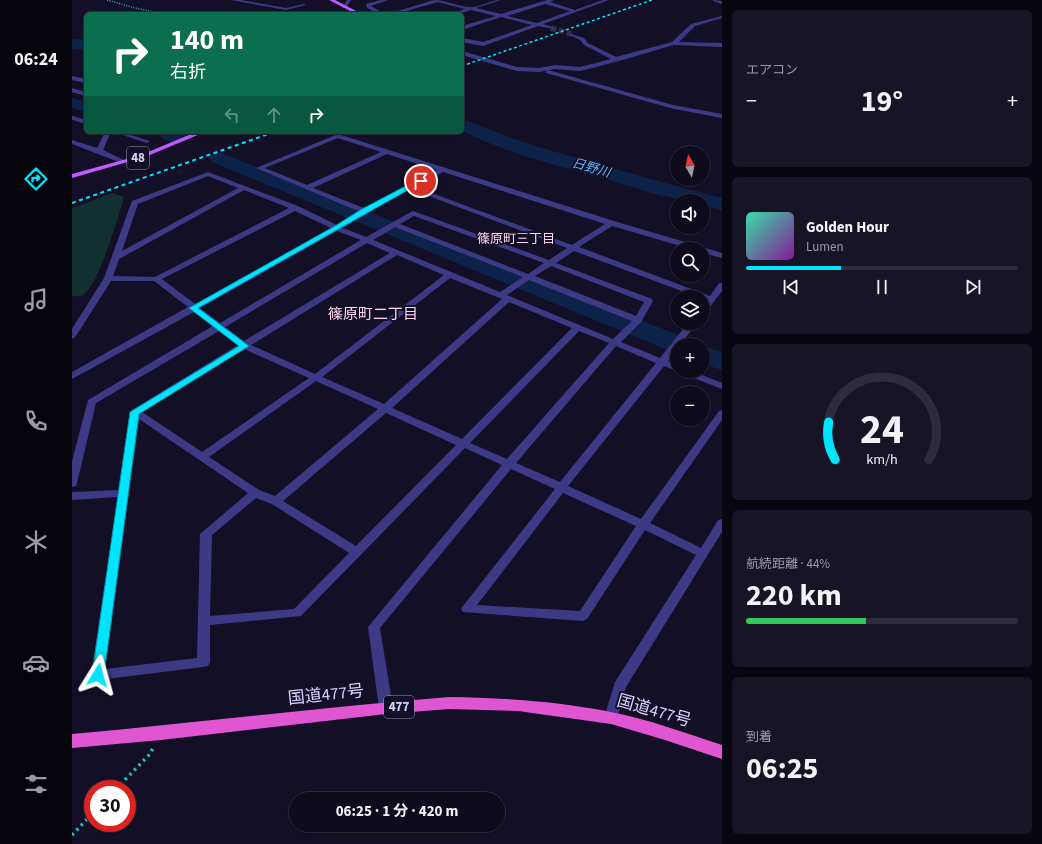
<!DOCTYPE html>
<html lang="ja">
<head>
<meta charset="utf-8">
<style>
  :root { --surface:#0e0b1c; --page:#171425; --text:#f1f3f6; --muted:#9b9ba3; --line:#2e2b3b; --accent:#00e5ff }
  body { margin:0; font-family:"Source Sans 3","Noto Sans JP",sans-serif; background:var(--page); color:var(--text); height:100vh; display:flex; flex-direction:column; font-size:15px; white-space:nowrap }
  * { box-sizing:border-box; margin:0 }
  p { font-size:13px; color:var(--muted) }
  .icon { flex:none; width:22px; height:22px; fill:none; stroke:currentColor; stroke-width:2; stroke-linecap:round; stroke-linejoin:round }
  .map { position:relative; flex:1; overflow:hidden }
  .sheet { display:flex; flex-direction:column; gap:10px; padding:10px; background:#08060f; width:320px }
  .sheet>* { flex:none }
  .banner { position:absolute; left:12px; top:12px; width:380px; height:122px; border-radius:6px; box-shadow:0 1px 3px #0004,0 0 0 1px var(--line); background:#0b6e4f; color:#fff; overflow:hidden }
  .needle { width:26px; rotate:351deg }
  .controls { position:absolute; left:598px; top:146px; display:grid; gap:8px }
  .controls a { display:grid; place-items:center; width:40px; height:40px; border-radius:50%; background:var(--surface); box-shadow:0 1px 3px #0004,0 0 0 1px var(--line); font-size:20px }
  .speed { position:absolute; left:12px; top:780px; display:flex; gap:8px; font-size:20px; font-weight:700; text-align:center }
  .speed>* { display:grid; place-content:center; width:52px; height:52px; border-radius:50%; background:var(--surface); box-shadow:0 1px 3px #0004,0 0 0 1px var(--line); line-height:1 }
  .speed .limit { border:6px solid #d22; background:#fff; color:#111 }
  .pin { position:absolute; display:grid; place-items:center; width:34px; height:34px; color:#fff; margin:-17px; border:2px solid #fff; border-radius:50%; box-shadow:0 1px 4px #0007 }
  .me { position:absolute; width:44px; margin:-22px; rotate:8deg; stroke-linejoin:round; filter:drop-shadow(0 0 3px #0008) }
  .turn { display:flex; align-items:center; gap:14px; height:84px; padding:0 20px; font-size:18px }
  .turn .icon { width:52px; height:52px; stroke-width:2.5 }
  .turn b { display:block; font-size:28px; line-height:34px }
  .lanes { display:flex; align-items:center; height:38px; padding:0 20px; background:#0003; justify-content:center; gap:20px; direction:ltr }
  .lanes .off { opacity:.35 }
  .big { font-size:30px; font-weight:700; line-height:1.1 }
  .sheet .widget { flex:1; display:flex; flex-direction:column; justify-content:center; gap:6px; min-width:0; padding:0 14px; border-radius:6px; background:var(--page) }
  .sheet .dial { align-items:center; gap:0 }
  .dial svg { height:104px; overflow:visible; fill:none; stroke:var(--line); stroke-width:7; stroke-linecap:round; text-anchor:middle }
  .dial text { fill:var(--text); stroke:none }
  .song { display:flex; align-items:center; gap:12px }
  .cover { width:48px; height:48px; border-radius:6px; background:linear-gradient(135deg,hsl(160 70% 55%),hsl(290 70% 35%)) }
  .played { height:4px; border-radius:2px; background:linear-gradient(90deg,var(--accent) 35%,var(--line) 35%) }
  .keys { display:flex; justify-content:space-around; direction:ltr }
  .heat { display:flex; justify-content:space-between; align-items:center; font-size:22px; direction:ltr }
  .charge { height:6px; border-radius:3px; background:linear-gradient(90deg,#34c759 44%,var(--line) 0) }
  .trip { position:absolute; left:217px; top:792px; width:216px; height:40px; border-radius:20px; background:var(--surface); box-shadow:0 1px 3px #0004,0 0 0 1px var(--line); font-weight:700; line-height:40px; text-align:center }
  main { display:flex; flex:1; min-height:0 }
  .tabs { display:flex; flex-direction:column; width:72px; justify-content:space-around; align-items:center; background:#06040b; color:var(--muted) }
  .tabs .icon { width:28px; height:28px }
  .tabs .on { color:var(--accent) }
  .tabs b { font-size:18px; color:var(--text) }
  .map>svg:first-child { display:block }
</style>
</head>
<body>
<main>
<nav class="tabs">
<b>06:24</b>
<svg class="icon on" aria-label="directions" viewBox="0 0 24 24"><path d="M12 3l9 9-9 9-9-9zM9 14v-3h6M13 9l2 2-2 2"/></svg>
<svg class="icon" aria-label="music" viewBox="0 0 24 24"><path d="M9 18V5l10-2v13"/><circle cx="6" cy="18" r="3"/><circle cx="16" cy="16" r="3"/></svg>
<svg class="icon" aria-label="phone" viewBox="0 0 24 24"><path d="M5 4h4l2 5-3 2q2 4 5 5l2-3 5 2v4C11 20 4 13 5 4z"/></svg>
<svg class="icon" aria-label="climate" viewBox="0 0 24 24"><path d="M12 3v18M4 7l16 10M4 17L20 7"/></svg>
<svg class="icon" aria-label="car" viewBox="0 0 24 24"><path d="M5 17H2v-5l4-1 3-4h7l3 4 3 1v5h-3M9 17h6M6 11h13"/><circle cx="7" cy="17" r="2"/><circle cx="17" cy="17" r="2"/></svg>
<svg class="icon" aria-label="filters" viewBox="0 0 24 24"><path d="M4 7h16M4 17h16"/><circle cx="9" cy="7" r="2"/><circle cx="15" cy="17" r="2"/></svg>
</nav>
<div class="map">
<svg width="650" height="844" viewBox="0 0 650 844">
  <rect width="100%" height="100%" fill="#130f26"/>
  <!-- green -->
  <path fill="#12302f" d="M40 193 52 197C47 214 25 292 9 296 7 297 3 296 0 296V208Z"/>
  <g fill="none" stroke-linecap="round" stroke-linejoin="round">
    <!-- river -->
    <g fill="#0c2248" fill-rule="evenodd">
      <path d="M0 39 14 40V50L0 49Z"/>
      <path d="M0 98 14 102V112L0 108Z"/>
      <path d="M390 119 440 138 470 148 586 181 650 198V210L631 206V201C599 201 567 189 537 180 487 166 436 154 390 131Z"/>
      <path d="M84 132C94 132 110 129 116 138L114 142C104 144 90 141 84 132Z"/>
      <path d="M147 152 616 339 620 345H605V352L598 351 140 162 137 158 140 154Z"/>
      <path d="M631 346 650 352V370L631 364Z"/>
    </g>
    <!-- minor-tunnel -->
    <path stroke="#312d47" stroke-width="5.5" stroke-dasharray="5.5 2.5" stroke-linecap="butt" d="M479 28 499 34"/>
    <!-- path-far1 -->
    <path stroke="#2fb8b0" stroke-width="1.5" stroke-dasharray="1 1.5" stroke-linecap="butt" d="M35 0 63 8 93 14"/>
    <!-- path -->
    <g stroke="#2fb8b0" stroke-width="3.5" stroke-dasharray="2.5 4" stroke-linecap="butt">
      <path d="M44 789 78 754 81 748"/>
      <path d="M0 835 21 813"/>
    </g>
    <!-- service -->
    <path fill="#3d3a85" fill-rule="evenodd" d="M41 132H50L78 141 75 143Z"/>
    <!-- minor -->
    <g fill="#3d3a85" fill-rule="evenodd">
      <path d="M159 0H169L214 8 232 4 234 5 214 10Z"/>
      <path d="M275 0H279L274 8H270Z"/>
      <path d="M309 0H316L299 6 313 14H307L295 8 294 4Z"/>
      <path d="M362 0C374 0 386 7 399 7 409 7 418 0 429 0L404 8 429 14 475 0H482L478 2 503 10 531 0H537L471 24 481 27V29L466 26 411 46 390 42V38L411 42 460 25 429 17 390 30V26L424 16 399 10 385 14H378L393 9 366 2 323 14H316ZM473 4 498 11 465 23 435 16Z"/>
      <path d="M641 0 650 1V4L641 1Z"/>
      <path d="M650 16V18L623 26 607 42 650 43V47L602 45 547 61 508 71 483 69 467 72 445 71 390 55V51L445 67 467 68 483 65 508 67 539 59 512 45 508 40 497 35V33L512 38 516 43 544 57 600 42 619 24Z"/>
      <path d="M476 70 601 105 650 114V118L598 108 474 73 473 72Z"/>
      <path d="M0 76 14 79V83L0 80Z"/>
      <path d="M0 88 14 92V96L0 92Z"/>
      <path d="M0 116 14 120V124L0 120Z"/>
      <path d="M33 132H39L31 150 54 161V163C49 164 9 147 0 144V140L25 148Z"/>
      <path d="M266 134 542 221 650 253V258L631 253V249H619L540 226 507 247 638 296 647 283H650V291L634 312 631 313V304L634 300 631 299V297H626L502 251 484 263 580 299 581 301 569 322 549 342 588 358 616 323H625L608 345H605V349L596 361 605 365V371L592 366 496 486 569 519 647 411 650 410V420L578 523 629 548 646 520 650 519V532L554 687 544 722 539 724 534 722 532 718 543 682 624 555 573 530 515 619 511 621 391 612 389 609 391 606 483 489 439 469 308 628 321 708 319 712 314 714 309 712 307 708 296 627 430 465 393 448 229 616 138 625V662L136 666 131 667 26 680 21 679 19 675 46 497 0 500V492L47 490 60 410 166 345 147 331 24 403 5 483 4 486 0 487V461L16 400 141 326 122 312 0 379V372L116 307 82 281H39L4 336 0 339V329L32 278 60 201 136 172 226 206 265 225 286 211 184 168ZM266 138 309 152 235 185 193 168ZM315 154 365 170 292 208 241 188ZM371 172 533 224 500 245 343 187ZM136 176 166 188 50 251 66 204ZM338 189 495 248 477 260 341 211 294 237 271 228 295 213ZM172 190 217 208 83 277 41 276 47 259ZM223 211 259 228 123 304 90 279ZM342 216 472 263 456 274 328 224ZM323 227 451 277 428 292 301 240ZM265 231 289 240 148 323 128 308ZM295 243 318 253 172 341 153 327ZM325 255 372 275 243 374 179 345ZM479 266 572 302 564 316 463 276ZM378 278 430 299 312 404 250 377ZM457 280 560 321 541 339 435 295ZM437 302 500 328 390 439 320 408ZM507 331 537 343 435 459 398 443ZM544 346 584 363 488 482 444 463ZM172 349 237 378 130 452 70 412ZM244 381 306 409 203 496 187 490 137 457ZM314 413 384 445 284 546 211 501ZM67 419 176 493 128 534 125 658 33 669ZM491 493 564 526 508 611 405 605ZM184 498 200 504 277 553 222 609 138 616 140 535Z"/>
      <path d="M607 371H620L650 383V389L609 373Z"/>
    </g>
    <!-- primary -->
    <g fill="#c25bff" fill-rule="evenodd">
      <path d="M257 0H263L290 14H284Z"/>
      <path d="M124 132H133L73 157 0 178V174L69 155Z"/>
    </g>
    <!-- trunk -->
    <path fill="#e055d1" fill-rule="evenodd" d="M377 697C431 698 485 701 539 712 576 719 613 733 650 745V759L593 740 539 724 446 711 377 709 314 714 89 740 0 748V734C126 723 251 707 377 697Z"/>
    <!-- rail-far1 -->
    <path stroke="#00e5ff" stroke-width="1.5" stroke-dasharray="3 2.5" stroke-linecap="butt" d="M390 66 580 0"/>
    <!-- rail -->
    <path stroke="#00e5ff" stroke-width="2" stroke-dasharray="4 3.5" stroke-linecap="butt" d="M0 203 202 132"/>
  </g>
  <!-- route -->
  <path fill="#00e5ff" stroke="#0095a6" d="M347 179 352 181 126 308 177 346 67 414 32 675 30 678 26 679 22 678 20 675 58 412 167 346 117 308 263 226 290 209Z"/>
  <g text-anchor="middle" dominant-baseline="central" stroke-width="4" stroke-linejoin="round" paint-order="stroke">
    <!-- shield labels -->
    <g fill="#130f26" stroke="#9e99be" stroke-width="1">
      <rect x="55" y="147" width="22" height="22" rx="3"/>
      <rect x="312" y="696" width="30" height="22" rx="3"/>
    </g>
    <g font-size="13" font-weight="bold" fill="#d9d4ff">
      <text x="66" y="158">48</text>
      <text x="327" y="707">477</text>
    </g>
    <!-- far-water labels -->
    <g font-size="13" font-style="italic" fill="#62b6ff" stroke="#130f26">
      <text transform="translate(519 168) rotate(16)">日野川</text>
    </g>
    <!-- far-neighbourhood labels -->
    <g font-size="13" fill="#ffd6f0" stroke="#130f26">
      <text x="444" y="239">篠原町三丁目</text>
    </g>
    <!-- neighbourhood labels -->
    <g font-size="15" fill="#ffd6f0" stroke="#130f26">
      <text x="301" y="314">篠原町二丁目</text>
    </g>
    <!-- near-street labels -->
    <g font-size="17" fill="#d9d4ff" stroke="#130f26">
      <text transform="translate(254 695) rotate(-6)">国道477号</text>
      <text transform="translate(582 711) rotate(16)">国道477号</text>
    </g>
  </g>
</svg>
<div class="controls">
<a><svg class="needle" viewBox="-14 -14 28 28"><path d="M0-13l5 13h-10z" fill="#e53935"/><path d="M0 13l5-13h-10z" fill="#9b9ba3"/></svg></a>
<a><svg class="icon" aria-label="sound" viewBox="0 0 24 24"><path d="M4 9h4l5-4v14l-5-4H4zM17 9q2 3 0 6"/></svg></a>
<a><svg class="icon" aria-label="search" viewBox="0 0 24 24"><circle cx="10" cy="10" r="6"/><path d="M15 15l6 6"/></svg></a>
<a><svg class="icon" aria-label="layers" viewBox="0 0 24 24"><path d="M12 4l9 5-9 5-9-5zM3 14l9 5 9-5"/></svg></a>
<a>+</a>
<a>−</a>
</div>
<div class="speed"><div class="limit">30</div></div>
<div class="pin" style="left:349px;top:181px;background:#d93025"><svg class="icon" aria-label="arrive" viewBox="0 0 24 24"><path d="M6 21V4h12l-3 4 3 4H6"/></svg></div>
<svg class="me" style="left:26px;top:675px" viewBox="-20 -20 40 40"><path d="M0-17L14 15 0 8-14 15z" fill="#00e5ff" stroke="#fff" stroke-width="4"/></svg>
<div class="trip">06:25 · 1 分 · 420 m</div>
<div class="banner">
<div class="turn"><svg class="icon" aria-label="right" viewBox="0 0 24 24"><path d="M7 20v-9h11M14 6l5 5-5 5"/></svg><div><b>140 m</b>右折</div></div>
<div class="lanes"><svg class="icon off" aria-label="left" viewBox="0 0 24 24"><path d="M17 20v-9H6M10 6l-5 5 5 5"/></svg><svg class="icon off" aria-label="ahead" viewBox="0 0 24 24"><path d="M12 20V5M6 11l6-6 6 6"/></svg><svg class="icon" aria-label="right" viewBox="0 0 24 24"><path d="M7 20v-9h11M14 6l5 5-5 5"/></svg></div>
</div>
</div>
<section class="sheet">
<div class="widget"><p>エアコン</p>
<div class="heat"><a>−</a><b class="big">19°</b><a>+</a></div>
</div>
<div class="widget">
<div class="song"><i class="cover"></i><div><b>Golden Hour</b><p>Lumen</p></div></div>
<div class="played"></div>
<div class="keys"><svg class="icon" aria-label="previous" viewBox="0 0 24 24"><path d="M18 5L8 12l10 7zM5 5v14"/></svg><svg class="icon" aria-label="pause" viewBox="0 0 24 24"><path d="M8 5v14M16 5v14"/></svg><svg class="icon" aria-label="next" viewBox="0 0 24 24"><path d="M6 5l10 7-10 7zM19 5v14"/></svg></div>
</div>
<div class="widget dial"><svg viewBox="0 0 100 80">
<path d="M14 69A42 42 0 1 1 86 69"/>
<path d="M14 69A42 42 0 0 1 9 40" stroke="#00e5ff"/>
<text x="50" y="56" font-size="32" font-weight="700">24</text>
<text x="50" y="72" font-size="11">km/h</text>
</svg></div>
<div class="widget"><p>航続距離 · 44%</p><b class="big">220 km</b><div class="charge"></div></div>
<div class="widget"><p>到着</p><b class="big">06:25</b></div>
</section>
</main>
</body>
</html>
